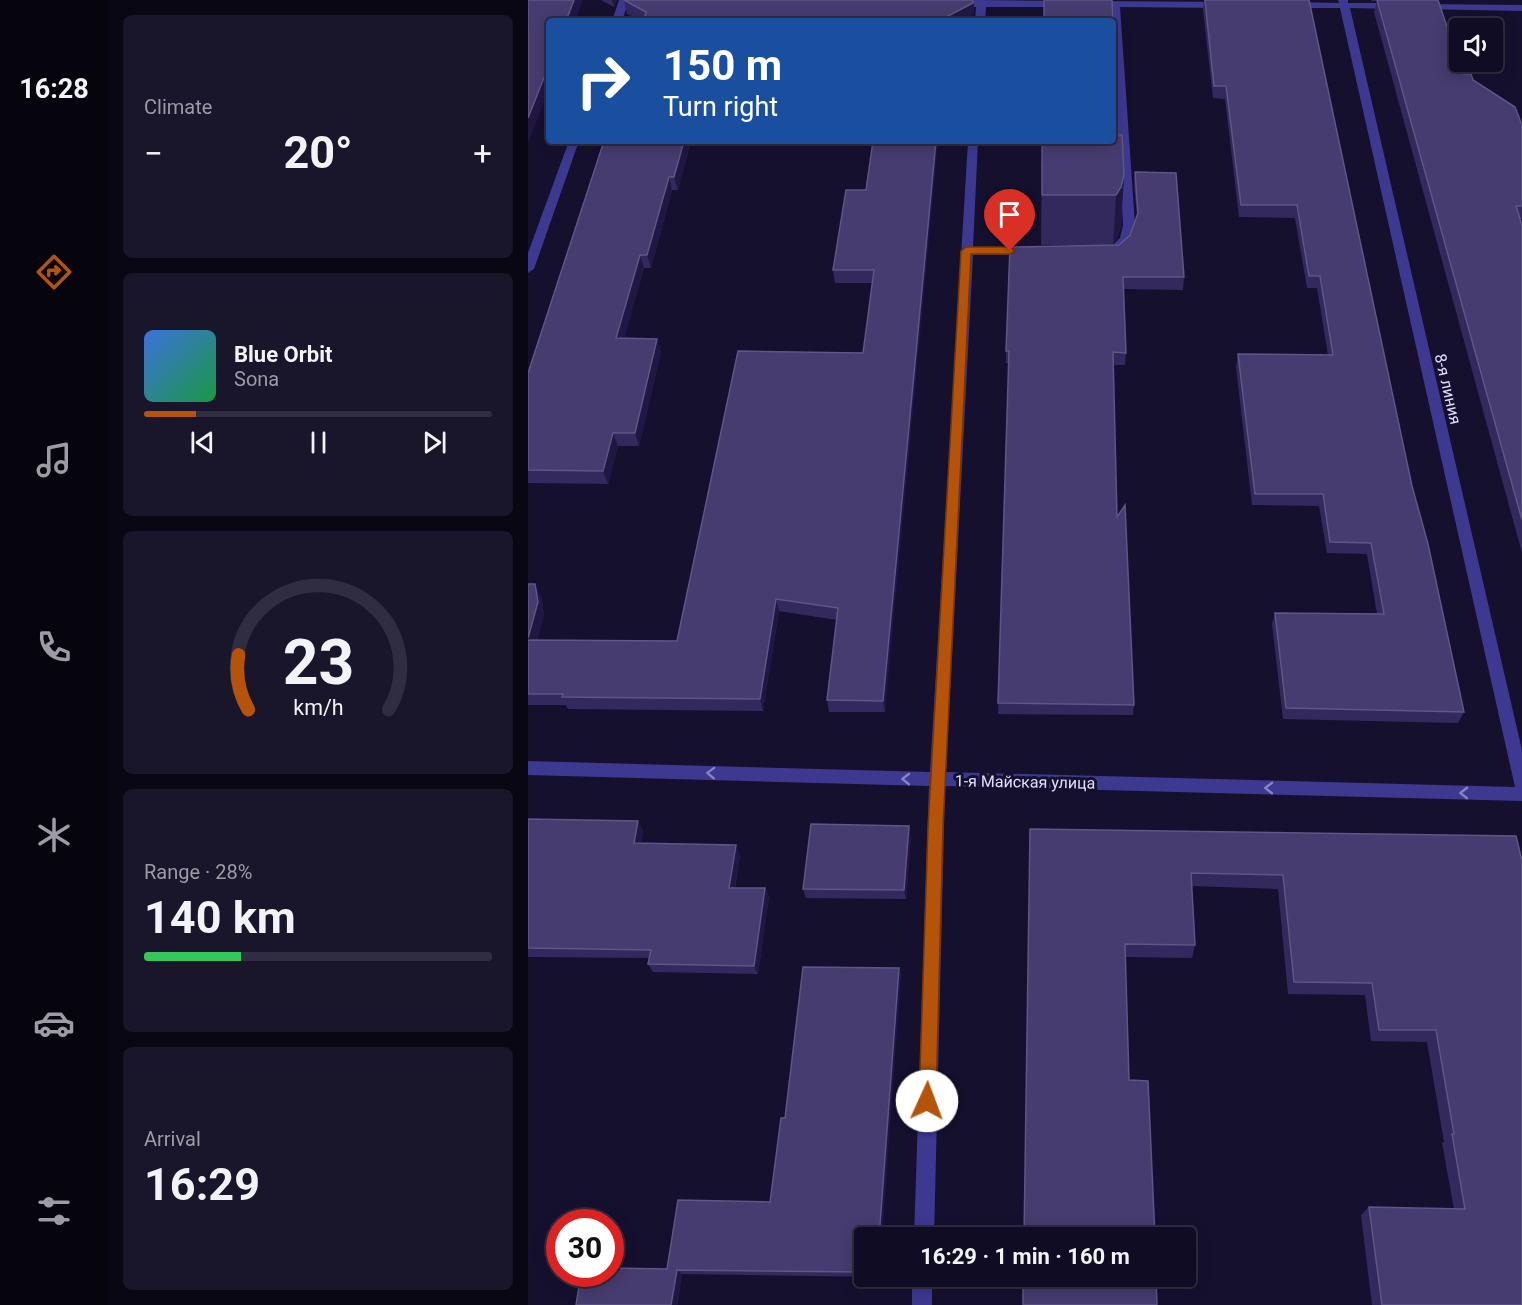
<!DOCTYPE html>
<html lang="en">
<head>
<meta charset="utf-8">
<style>
  :root { --surface:#100c23; --page:#19152b; --text:#f1f3f6; --muted:#9c9ba6; --line:#302c41; --accent:#b45309 }
  body { margin:0; font-family:Roboto,sans-serif; background:var(--page); color:var(--text); height:100vh; display:flex; flex-direction:column; font-size:22px; white-space:nowrap }
  * { box-sizing:border-box; margin:0 }
  p { font-size:20px; color:var(--muted) }
  .icon { flex:none; width:33px; height:33px; fill:none; stroke:currentColor; stroke-width:2; stroke-linecap:round; stroke-linejoin:round }
  .map { position:relative; flex:1; overflow:hidden }
  .side { display:flex; flex-direction:column; gap:15px; padding:15px; background:#090713; width:420px }
  .side>* { flex:none }
  .guide { position:absolute; left:18px; top:18px; width:570px; height:126px; border-radius:6px; box-shadow:0 3px 15px #0003,0 0 0 2px var(--line); background:#1a4fa0; color:#fff; overflow:hidden }
  .tools { position:absolute; left:921px; top:18px; display:grid; gap:12px }
  .tools a { display:grid; place-items:center; width:54px; height:54px; border-radius:6px; background:var(--surface); box-shadow:0 3px 15px #0003,0 0 0 2px var(--line); font-size:30px }
  .speed { position:absolute; left:18px; top:1209px; display:flex; gap:12px; font-size:30px; font-weight:700; text-align:center }
  .speed>* { display:grid; place-content:center; width:78px; height:78px; border-radius:50%; background:var(--surface); box-shadow:0 3px 15px #0003,0 0 0 2px var(--line); line-height:1 }
  .speed .limit { border:9px solid #d22; background:#fff; color:#111 }
  .pin { position:absolute; display:grid; place-items:center; width:51px; height:51px; color:#fff; margin:-62px -26px; border-radius:50% 50% 50% 0; rotate:-45deg; box-shadow:0 0 6px #0007 }
  .pin .icon { rotate:45deg }
  .me { position:absolute; width:66px; margin:-33px; rotate:2deg; stroke-linejoin:round; filter:drop-shadow(0 0 4px #0008) }
  .turn { display:flex; align-items:center; gap:21px; height:126px; padding:0 18px; font-size:27px }
  .turn .icon { width:78px; height:78px; stroke-width:2.5 }
  .turn b { display:block; font-size:42px; line-height:51px }
  .big { font-size:45px; font-weight:700; line-height:1.1 }
  .side .widget { flex:1; display:flex; flex-direction:column; justify-content:center; gap:9px; min-width:0; padding:0 21px; border-radius:9px; background:var(--page) }
  .side .dial { align-items:center; gap:0 }
  .dial svg { height:156px; overflow:visible; fill:none; stroke:var(--line); stroke-width:7; stroke-linecap:round; text-anchor:middle }
  .dial text { fill:var(--text); stroke:none }
  .song { display:flex; align-items:center; gap:18px }
  .cover { width:72px; height:72px; border-radius:9px; background:linear-gradient(135deg,hsl(220 70% 55%),hsl(140 70% 35%)) }
  .played { height:6px; border-radius:3px; background:linear-gradient(90deg,var(--accent) 15%,var(--line) 15%) }
  .keys { display:flex; justify-content:space-around; direction:ltr }
  .heat { display:flex; justify-content:space-between; align-items:center; font-size:33px; direction:ltr }
  .charge { height:9px; border-radius:4px; background:linear-gradient(90deg,#34c759 28%,var(--line) 0) }
  .trip { position:absolute; left:326px; top:1227px; width:342px; height:60px; border-radius:6px; background:var(--surface); box-shadow:0 3px 15px #0003,0 0 0 2px var(--line); font-weight:700; line-height:60px; text-align:center }
  main { display:flex; flex:1; min-height:0 }
  .dock { display:flex; flex-direction:column; width:108px; justify-content:space-around; align-items:center; background:#06050e; color:var(--muted) }
  .dock .icon { width:42px; height:42px }
  .dock .current { color:var(--accent) }
  .dock b { font-size:27px; color:var(--text) }
  .map>svg:first-child { display:block }
</style>
</head>
<body>
<main>
<nav class="dock">
<b>16:28</b>
<svg class="icon current" aria-label="directions" viewBox="0 0 24 24"><path d="M12 3l9 9-9 9-9-9zM9 14v-3h6M13 9l2 2-2 2"/></svg>
<svg class="icon" aria-label="music" viewBox="0 0 24 24"><path d="M9 18V5l10-2v13"/><circle cx="6" cy="18" r="3"/><circle cx="16" cy="16" r="3"/></svg>
<svg class="icon" aria-label="phone" viewBox="0 0 24 24"><path d="M5 4h4l2 5-3 2q2 4 5 5l2-3 5 2v4C11 20 4 13 5 4z"/></svg>
<svg class="icon" aria-label="climate" viewBox="0 0 24 24"><path d="M12 3v18M4 7l16 10M4 17L20 7"/></svg>
<svg class="icon" aria-label="car" viewBox="0 0 24 24"><path d="M5 17H2v-5l4-1 3-4h7l3 4 3 1v5h-3M9 17h6M6 11h13"/><circle cx="7" cy="17" r="2"/><circle cx="17" cy="17" r="2"/></svg>
<svg class="icon" aria-label="filters" viewBox="0 0 24 24"><path d="M4 7h16M4 17h16"/><circle cx="9" cy="7" r="2"/><circle cx="15" cy="17" r="2"/></svg>
</nav>
<section class="side">
<div class="widget"><p>Climate</p>
<div class="heat"><a>−</a><b class="big">20°</b><a>+</a></div>
</div>
<div class="widget">
<div class="song"><i class="cover"></i><div><b>Blue Orbit</b><p>Sona</p></div></div>
<div class="played"></div>
<div class="keys"><svg class="icon" aria-label="previous" viewBox="0 0 24 24"><path d="M18 5L8 12l10 7zM5 5v14"/></svg><svg class="icon" aria-label="pause" viewBox="0 0 24 24"><path d="M8 5v14M16 5v14"/></svg><svg class="icon" aria-label="next" viewBox="0 0 24 24"><path d="M6 5l10 7-10 7zM19 5v14"/></svg></div>
</div>
<div class="widget dial"><svg viewBox="0 0 100 80">
<path d="M14 69A42 42 0 1 1 86 69"/>
<path d="M14 69A42 42 0 0 1 9 41" stroke="#b45309"/>
<text x="50" y="56" font-size="32" font-weight="700">23</text>
<text x="50" y="72" font-size="11">km/h</text>
</svg></div>
<div class="widget"><p>Range · 28%</p><b class="big">140 km</b><div class="charge"></div></div>
<div class="widget"><p>Arrival</p><b class="big">16:29</b></div>
</section>
<div class="map">
<svg width="994" height="1305" viewBox="0 0 994 1305">
  <rect width="100%" height="100%" fill="#16102f"/>
  <g fill="none" stroke-linecap="round" stroke-linejoin="round">
    <!-- minor -->
    <g fill="#3d3990" fill-rule="evenodd">
      <path d="M91 0H101L94 21H84Z"/>
      <path d="M449 0 534 1 539 4 534 7H458L457 21H447L448 7H426L421 4 426 1Z"/>
      <path d="M810 0H820V3H867L872 6 867 9 822 8 994 750V801L417 786 406 1238H386L401 786 0 775V761L402 772 440 141H450L445 247H501L507 251 501 255H445L418 772 987 787 812 8H762L757 5 762 2 811 3Z"/>
      <path d="M564 1 696 2 701 5 696 8 592 7 607 225C604 239 598 258 581 254L579 251 592 238 595 225 585 21H583L582 7 561 6 559 4Z"/>
      <path d="M894 4 994 5V11L891 9V5Z"/>
      <path d="M41 141H51L6 269 0 273V253Z"/>
      <rect x="384" y="1276" width="20" height="29"/>
    </g>
  </g>
  <!-- wall -->
  <g fill="#33295d">
    <path d="M73 0H89L86 7Z"/>
    <path d="M96 0 446 8 445 16 436 21H113L99 14Z"/>
    <path d="M674 0H781L884 486 936 712 930 723 755 719 744 624 747 613 849 614 839 554 799 553 791 506 724 505 708 367 710 354 800 355 789 288H779L767 218 711 217 697 99 685 98 675 10 676 0Z"/>
    <path d="M843 0H910L935 74 945 80 994 125V219H992L994 225V553L846 12 849 1H844Z"/>
    <path d="M590 135 596 175 593 225 590 237 585 245H513L514 141Z"/>
    <path d="M163 141 150 190H144L123 268H116L96 338 129 339 133 352 111 446H90L80 484 0 483V373Z"/>
    <path d="M345 141 357 712H301L299 700 309 620 251 611 235 711 40 709 38 705H0V584L13 596 16 614 9 640 149 641 335 353 344 283H307L305 270 338 190Z"/>
    <path d="M607 172 656 277 655 290 596 289 598 353 597 365H585L589 517 606 705 605 715 470 714 481 363H478V351L591 245 602 235 609 217 606 185Z"/>
    <path d="M0 819 110 821 115 831 113 843 212 855 207 888H237L241 897 230 974 125 972 120 964 121 958 0 957Z"/>
    <path d="M502 829 988 836 994 1305H844L833 1215 841 1207 926 1209 914 1143 916 1142 899 1042 843 1041 837 995 760 994 750 889 664 886 667 945 664 958 597 957 601 1080 627 1238Z"/>
    <path d="M383 836 378 899 278 898 275 889Z"/>
    <path d="M371 968 373 976 336 1238V1276L351 1277 154 1274 139 1269 242 1202 257 1118Z"/>
  </g>
  <!-- shaded-wall -->
  <g fill="#201743">
    <path d="M46 0H55L47 21H38Z"/>
    <path d="M84 0H89L86 7Z"/>
    <path d="M445 0H446V8L445 16 436 21H420V16Z"/>
    <path d="M21 65V89L0 143V118Z"/>
    <path d="M156 141H163L150 190 146 177Z"/>
    <path d="M408 141H410L357 712 355 701Z"/>
    <path d="M596 175 593 225 590 237 585 245 588 195Z"/>
    <path d="M141 177 144 190 123 268 119 255Z"/>
    <path d="M112 255 116 268 93 351 88 338Z"/>
    <path d="M129 339 133 352 111 446 107 433Z"/>
    <path d="M85 433 90 446 80 484 75 471Z"/>
    <path d="M7 584 13 596 16 614 6 651 0 641V638Z"/>
    <path d="M248 599 251 611 235 711 232 699Z"/>
    <path d="M110 821 115 831 111 853 106 843Z"/>
    <path d="M381 826 383 836 378 899 376 890Z"/>
    <path d="M208 845 212 855 205 897 201 888Z"/>
    <path d="M237 888 241 897 230 974 226 966Z"/>
    <path d="M371 968 373 976 354 1238H351Z"/>
    <path d="M149 1270 154 1274 150 1305H143Z"/>
  </g>
  <!-- building -->
  <g fill="#463c6f" stroke="#5e5685" stroke-width="1.5">
    <path d="M0 0H46L38 21H21V65L0 118Z"/>
    <path d="M96 0H445V3L420 16V21H116L118 12Z"/>
    <path d="M516 0H584L585 21H516Z"/>
    <path d="M677 0H781L884 486 900 544 936 712 758 708 747 613 856 614 843 543 802 542 795 494H727L710 354 805 355 792 276H781L769 205H713L698 86H686Z"/>
    <path d="M849 0H910L935 74H943L945 80 987 107 994 125V206H988L994 225V520Z"/>
    <path d="M585 30 590 135H594L596 175 593 187 588 195H514V141H585Z"/>
    <path d="M76 141H156L146 177H141L119 255H112L88 338 129 339 107 433H85L75 471 0 470V373Z"/>
    <path d="M345 141H408L355 701 299 700 310 608 248 599 232 699 34 697 35 694H0V640L149 641 210 351 335 353 346 270H305L318 190H338Z"/>
    <path d="M607 172 648 173 656 277H595L598 353 585 352 589 517 597 505 606 705 470 703 481 351H478L482 247 591 245 602 235 610 213Z"/>
    <path d="M0 584H7L10 602 0 638Z"/>
    <path d="M0 819 110 821 106 843 208 845 201 888H237L226 966 120 964 123 950 0 948Z"/>
    <path d="M283 824 381 826 376 890 275 889Z"/>
    <path d="M502 829 988 836 994 861V1305H854L841 1207 937 1209 924 1134H926L908 1030H851L844 983 766 982 755 875 663 873 667 945 597 944 601 1080 620 1081 627 1238H496Z"/>
    <path d="M275 967 371 968 351 1238H336V1272L149 1270 143 1305H48L53 1274H82V1268L139 1269 150 1200 242 1202 253 1118H257Z"/>
    <path d="M495 1276H628L629 1305H495Z"/>
  </g>
  <!-- one-way arrows -->
  <defs><path id="oneway-chevron" d="M-2-3.5L2.5 0L-2 3.5" fill="none" stroke-width="1.6" stroke-linecap="round" stroke-linejoin="round" transform="scale(1.5)"/></defs>
  <g stroke="#8783c2">
    <use href="#oneway-chevron" transform="translate(183 773) rotate(-178)"/>
    <use href="#oneway-chevron" transform="translate(378 779) rotate(-179)"/>
    <use href="#oneway-chevron" transform="translate(741 788) rotate(-179)"/>
    <use href="#oneway-chevron" transform="translate(936 793) rotate(-179)"/>
  </g>
  <!-- route -->
  <path fill="#b45309" stroke="#753606" stroke-width="1.5" d="M438 247H482L487 251 482 254H443L415 827 408 1101 405 1107 399 1109 393 1107 391 1101 400 827 433 251Z"/>
  <g text-anchor="middle" dominant-baseline="central" stroke-width="6" stroke-linejoin="round" paint-order="stroke">
    <!-- street labels -->
    <g font-size="16" fill="#e2deff" stroke="#16102f">
      <text transform="translate(920 389) rotate(77)">8-я линия</text>
      <text transform="translate(497 782) rotate(1)">1-я Майская улица</text>
    </g>
  </g>
</svg>
<div class="tools">
<a><svg class="icon" aria-label="sound" viewBox="0 0 24 24"><path d="M4 9h4l5-4v14l-5-4H4zM17 9q2 3 0 6"/></svg></a>
</div>
<div class="speed"><div class="limit">30</div></div>
<div class="pin" style="left:482px;top:251px;background:#d93025"><svg class="icon" aria-label="arrive" viewBox="0 0 24 24"><path d="M6 21V4h12l-3 4 3 4H6"/></svg></div>
<svg class="me" style="left:399px;top:1101px" viewBox="-20 -20 40 40"><circle r="19" fill="#fff"/><path d="M0-13L10 11 0 6-10 11z" fill="#b45309"/></svg>
<div class="trip">16:29 · 1 min · 160 m</div>
<div class="guide">
<div class="turn"><svg class="icon" aria-label="right" viewBox="0 0 24 24"><path d="M7 20v-9h11M14 6l5 5-5 5"/></svg><div><b>150 m</b>Turn right</div></div>
</div>
</div>
</main>
</body>
</html>
